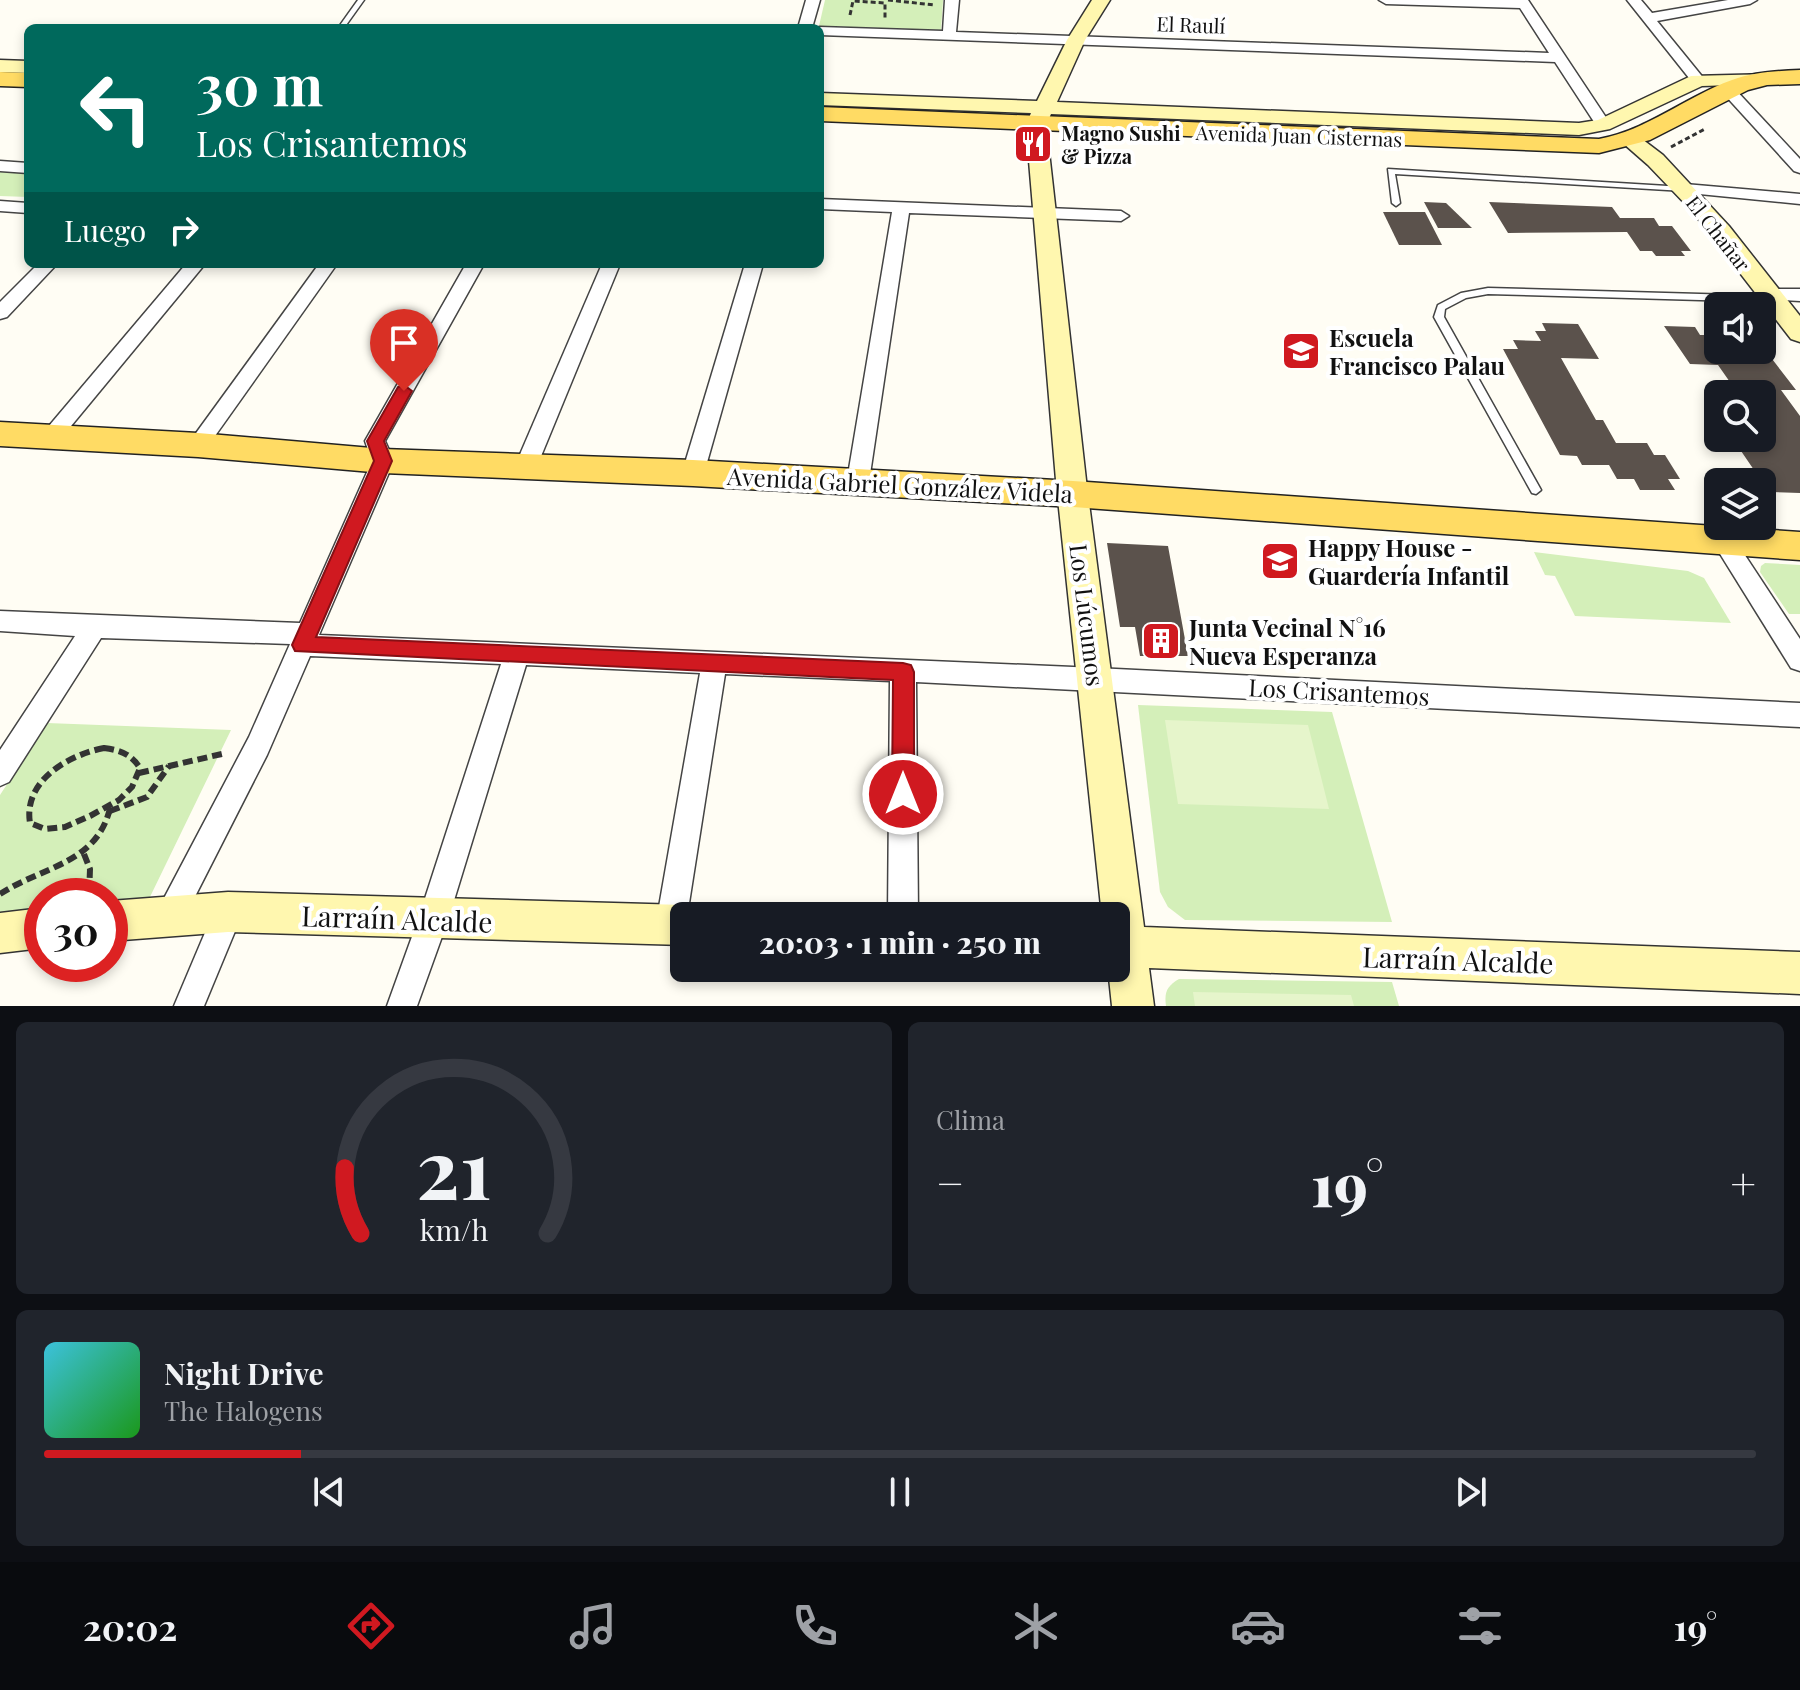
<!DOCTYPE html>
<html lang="es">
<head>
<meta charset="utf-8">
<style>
  :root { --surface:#171b24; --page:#20242c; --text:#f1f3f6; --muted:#9ea1a6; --line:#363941; --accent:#d01920 }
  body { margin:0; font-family:"Playfair Display",serif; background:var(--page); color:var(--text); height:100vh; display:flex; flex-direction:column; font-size:30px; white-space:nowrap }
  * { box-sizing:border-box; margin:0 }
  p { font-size:26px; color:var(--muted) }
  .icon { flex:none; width:44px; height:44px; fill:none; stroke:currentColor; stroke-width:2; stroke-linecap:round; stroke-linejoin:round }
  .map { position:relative; height:1006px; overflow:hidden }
  .drawer { display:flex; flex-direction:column; gap:16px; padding:16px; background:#0d0f14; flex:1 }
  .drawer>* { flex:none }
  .banner { position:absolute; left:24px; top:24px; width:800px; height:244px; border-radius:12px; box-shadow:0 4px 12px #0003; background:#00695c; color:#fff; overflow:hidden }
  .buttons { position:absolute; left:1704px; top:292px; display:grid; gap:16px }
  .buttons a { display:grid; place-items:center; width:72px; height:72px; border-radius:12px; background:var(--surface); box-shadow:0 4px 12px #0003; font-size:40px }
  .speed { position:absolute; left:24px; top:878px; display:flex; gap:16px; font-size:40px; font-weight:700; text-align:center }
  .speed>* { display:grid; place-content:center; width:104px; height:104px; border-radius:50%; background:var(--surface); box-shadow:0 4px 12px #0003; line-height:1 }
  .speed .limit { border:12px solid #d22; background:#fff; color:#111 }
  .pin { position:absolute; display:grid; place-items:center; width:68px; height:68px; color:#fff; margin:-82px -34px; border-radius:50% 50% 50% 0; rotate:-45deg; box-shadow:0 0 8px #0007 }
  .pin .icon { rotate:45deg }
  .me { position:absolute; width:88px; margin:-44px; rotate:0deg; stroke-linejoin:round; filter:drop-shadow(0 0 6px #0008) }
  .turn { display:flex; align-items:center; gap:28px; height:168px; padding:0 40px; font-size:36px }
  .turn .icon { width:104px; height:104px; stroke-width:2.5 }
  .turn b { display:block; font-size:56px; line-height:68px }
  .then { display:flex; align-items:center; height:76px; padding:0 40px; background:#0003; gap:16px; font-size:30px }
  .big { font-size:60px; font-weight:800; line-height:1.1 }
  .drawer .card { flex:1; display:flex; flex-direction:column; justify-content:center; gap:12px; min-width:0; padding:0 28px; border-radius:12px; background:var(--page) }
  .drawer .dial { align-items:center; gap:0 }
  .dial svg { height:208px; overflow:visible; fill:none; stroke:var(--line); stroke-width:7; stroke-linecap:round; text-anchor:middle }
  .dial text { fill:var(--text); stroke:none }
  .song { display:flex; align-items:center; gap:24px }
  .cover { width:96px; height:96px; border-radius:12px; background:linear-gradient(135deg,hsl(190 70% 55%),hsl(120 70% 35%)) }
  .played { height:8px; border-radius:4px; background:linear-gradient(90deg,var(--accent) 15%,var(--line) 15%) }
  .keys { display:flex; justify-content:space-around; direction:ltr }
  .heat { display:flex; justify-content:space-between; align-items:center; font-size:44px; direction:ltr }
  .drawer .tiles { flex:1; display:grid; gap:16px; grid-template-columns:1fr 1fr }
  .card:last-child { grid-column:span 2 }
  .trip { position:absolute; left:670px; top:902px; width:460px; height:80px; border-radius:12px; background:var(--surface); box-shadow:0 4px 12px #0003; font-weight:800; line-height:80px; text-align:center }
  .tab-bar { display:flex; height:128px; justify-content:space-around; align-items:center; background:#090b0e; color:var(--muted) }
  .tab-bar .icon { width:56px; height:56px }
  .tab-bar .active { color:var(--accent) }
  .tab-bar b { font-size:36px; color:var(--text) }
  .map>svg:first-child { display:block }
</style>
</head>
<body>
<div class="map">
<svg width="1800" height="1006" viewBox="0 0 1800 1006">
  <rect width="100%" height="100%" fill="#fffdf4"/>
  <!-- green -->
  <g fill="#d4efb9">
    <path d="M825 0H943L941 30 819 26Z"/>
    <path d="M0 171 28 172V197L0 196Z"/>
    <path d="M1534 552 1688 571 1704 578 1731 623 1575 616 1555 576 1545 575Z"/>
    <path d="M1765 563 1800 565V614H1789L1760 572 1761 566Z"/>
    <path d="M1138 705 1332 712 1392 922 1185 920 1168 907 1160 892Z"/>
    <path d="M47 723 231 730 148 901 110 904V896H42V910L0 914V795Z"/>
    <path d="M1179 979 1392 982 1399 1006H1166C1164 992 1167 986 1179 979Z"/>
  </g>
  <!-- pitch -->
  <g fill="#e6f5cb">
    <path d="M1165 720 1308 725 1329 809 1178 804Z"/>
    <path d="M1193 992 1351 995 1354 1006H1195Z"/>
  </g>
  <!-- building -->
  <g fill="#5b524c">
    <path d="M1424 202 1446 203 1472 228H1438Z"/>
    <path d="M1489 202 1612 207 1620 218H1654L1659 226H1672L1691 251H1681L1685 256H1656L1652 251H1640L1627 232 1508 233Z"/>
    <path d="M1383 212H1425L1442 245H1399Z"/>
    <path d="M1542 323 1578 324 1599 359 1561 358 1596 420H1603L1616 443H1647L1654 455H1665L1680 479H1668L1675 490H1640L1634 479H1617L1609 465H1582L1577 456 1560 455 1503 349H1518L1513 340 1541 341 1535 331H1546Z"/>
    <path d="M1664 326 1695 327 1700 335H1715L1718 350H1750L1753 354 1769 355 1796 390H1781L1800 416V493L1769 492 1739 448H1762V394H1751L1744 385H1732L1718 365 1690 364Z"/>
    <path d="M1107 543 1168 546 1188 656H1140L1135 627H1120Z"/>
  </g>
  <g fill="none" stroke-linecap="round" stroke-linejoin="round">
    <!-- lane casing -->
    <g stroke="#444" stroke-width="3">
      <g id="lane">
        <path d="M358 0H364L344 28H338Z"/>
        <path d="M1388 169 1684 187 1688 189 1684 191 1395 174 1400 203 1396 206 1392 203Z"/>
        <path d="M1488 288 1771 296 1776 299 1771 302 1488 294 1466 298 1445 309 1444 317 1541 490 1536 494 1532 493 1434 317 1438 305 1461 293Z"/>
      </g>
    </g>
    <!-- street casing -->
    <g stroke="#444" stroke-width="3">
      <g id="street">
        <path d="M806 0H820L812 28H798Z"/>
        <path d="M945 0H959L956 32 1549 53 1520 8 1386 4 1379 0H1528L1611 125 1608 128H1598L1555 62 820 35V28H816L820 27 943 31Z"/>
        <path d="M1627 0H1641L1652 13 1728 0H1757L1750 4 1657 21 1705 80 1698 84 1693 83Z"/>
        <path d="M1728 86 1733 87 1800 159V173L1794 171 1723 93 1721 90Z"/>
        <path d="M0 161 28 163V173L0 171Z"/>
        <path d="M1685 184 1800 194V204L1679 192 1677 189 1679 186Z"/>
        <path d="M820 199 1121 211 1129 216 1121 221 909 213 869 481 866 487 858 489 850 487 847 481 892 212 820 209Z"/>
        <path d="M0 201 28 203V213L0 211Z"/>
        <path d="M38 264H57L7 317 0 319V302Z"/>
        <path d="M186 264H205L57 443H43L40 438 43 433Z"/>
        <path d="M319 264H337L205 450H191L188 445 191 440Z"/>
        <path d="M466 264H484L385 441 394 461 319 635 1096 668 1800 703V727L916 682 918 916H888L890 681 725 674 687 916H684L681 934 671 939 661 934 656 924 700 673 526 665 448 920 417 1006H387L418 920 501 664 310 656 267 755 181 924 171 929 161 924 156 914 161 904 249 737 290 644 101 638 9 782 0 786V750L75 636 0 631V611L300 623 372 461 365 441Z"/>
        <path d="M602 264H620L537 466 534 472H518L515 466Z"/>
        <path d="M745 264H763L704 473 701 479H685L682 473Z"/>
        <path d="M1767 289H1800V301L1761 299 1758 295Z"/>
        <path d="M1725 534 1733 537 1800 639V671L1791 668 1717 549 1714 543 1717 537Z"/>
        <path d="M228 897 238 902 243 912 204 1006H174L218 902Z"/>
      </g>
    </g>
    <!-- secondary casing -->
    <g stroke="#333" stroke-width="3">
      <g id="secondary">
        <path d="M1092 0H1110L1085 40 1057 102 1579 123 1598 120 1691 76 1771 74 1774 78 1771 82 1764 84 1702 86 1610 129 1579 135 1051 114 1046 125 1086 480 1144 927 1800 952V994L1149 968 1154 1006H1112L1108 968H1116V916H1102L1056 480 1026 125 1031 113 820 105V93L1037 101 1067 40Z"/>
        <path d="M0 60 28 61V73L0 72Z"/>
        <path d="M1631 134 1638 136 1663 155 1729 226 1800 316V342L1791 339 1692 211 1648 165 1624 144 1620 140 1624 136Z"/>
        <path d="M228 892 684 905 698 911 700 916H684V945L228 932 110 941V901Z"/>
        <path d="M42 908V948L0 953V913Z"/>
      </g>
    </g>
    <!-- primary casing -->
    <g stroke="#222" stroke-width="3">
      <g id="primary">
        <path d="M1800 70V84L1767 85 1748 90 1650 140 1599 153 820 121V107L1599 139C1648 130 1685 97 1732 80 1754 72 1776 71 1800 70Z"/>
        <path d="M0 72 28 73V87L0 86Z"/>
        <path d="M0 422 198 433 383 449 693 460 1073 481 1800 532V560L1073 507 693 486 383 473 198 457 0 446Z"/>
      </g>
    </g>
    <!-- path-far1 -->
    <g stroke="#333" stroke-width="3" stroke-dasharray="5 3" stroke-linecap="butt">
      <path d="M888 0 934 5"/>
      <path d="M850 15 853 1 885 3V18"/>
      <path d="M1671 147 1705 129"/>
    </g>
    <!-- path -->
    <g stroke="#333" stroke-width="6" stroke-dasharray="10 5" stroke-linecap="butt">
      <path d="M104 748C120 750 131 754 140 768L132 787 119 800 90 816 65 827 45 829 30 823C23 781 68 755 104 748Z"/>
      <path d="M139 773 226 753"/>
      <path d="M110 811 147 797 169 766"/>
      <path d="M84 854 90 869 89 896"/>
      <path d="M0 894C45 865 99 864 111 804"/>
    </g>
    <!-- lane -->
    <use href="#lane" fill="#fff" fill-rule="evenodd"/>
    <!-- street -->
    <use href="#street" fill="#fff" fill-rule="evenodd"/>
    <!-- secondary -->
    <use href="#secondary" fill="#fff7af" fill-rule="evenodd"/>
    <!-- primary -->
    <use href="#primary" fill="#ffdb64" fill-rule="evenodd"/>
  </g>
  <!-- route -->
  <path fill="#d01920" stroke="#871015" stroke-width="2" d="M404 385 412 391 384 441 392 461 316 637 903 663 911 665 914 672V794L911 801 903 805 895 801 892 794 893 680 295 651 292 645 374 461 367 441 398 387Z"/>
  <!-- icons -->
  <defs>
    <g id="restaurant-square" transform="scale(2)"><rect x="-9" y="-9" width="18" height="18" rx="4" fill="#d01920" stroke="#fff"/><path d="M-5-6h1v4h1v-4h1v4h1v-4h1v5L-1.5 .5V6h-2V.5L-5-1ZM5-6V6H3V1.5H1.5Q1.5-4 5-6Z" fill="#fff"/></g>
    <g id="school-square" transform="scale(2)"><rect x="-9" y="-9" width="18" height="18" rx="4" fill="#d01920" stroke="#fff"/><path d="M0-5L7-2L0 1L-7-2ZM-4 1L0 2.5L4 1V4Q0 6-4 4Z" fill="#fff"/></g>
    <g id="building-square" transform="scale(2)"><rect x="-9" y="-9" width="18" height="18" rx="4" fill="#d01920" stroke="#fff"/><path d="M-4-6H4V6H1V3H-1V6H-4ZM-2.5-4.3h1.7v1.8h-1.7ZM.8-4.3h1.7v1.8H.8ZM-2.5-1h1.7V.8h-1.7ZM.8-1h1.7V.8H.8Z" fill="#fff"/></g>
  </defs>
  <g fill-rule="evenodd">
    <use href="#restaurant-square" x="1033" y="144"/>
    <use href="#school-square" x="1301" y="351"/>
    <use href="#school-square" x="1280" y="561"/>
    <use href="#building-square" x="1161" y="641"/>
  </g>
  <g text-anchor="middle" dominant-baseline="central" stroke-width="8" stroke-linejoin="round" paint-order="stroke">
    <!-- far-street labels -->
    <g font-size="20" fill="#111" stroke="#fff">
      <text transform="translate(1191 24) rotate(2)">El Raulí</text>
      <text transform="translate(1299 135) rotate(2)">Avenida Juan Cisternas</text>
      <text transform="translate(1719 233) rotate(52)">El Chañar</text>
    </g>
    <!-- far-poi labels -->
    <g font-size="20" font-weight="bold" fill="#111" stroke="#fff" text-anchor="start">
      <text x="1061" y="132">Magno Sushi<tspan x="1061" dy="23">&amp; Pizza</tspan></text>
    </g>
    <!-- poi labels -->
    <g font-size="24" font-weight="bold" fill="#111" stroke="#fff" text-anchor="start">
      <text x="1329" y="337">Escuela<tspan x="1329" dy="28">Francisco Palau</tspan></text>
      <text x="1308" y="547">Happy House -<tspan x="1308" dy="28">Guardería Infantil</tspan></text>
      <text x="1189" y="627">Junta Vecinal N°16<tspan x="1189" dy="28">Nueva Esperanza</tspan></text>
    </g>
    <!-- street labels -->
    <g font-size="24" fill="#111" stroke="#fff">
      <text transform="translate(900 484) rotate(3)">Avenida Gabriel González Videla</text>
      <text transform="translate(1088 615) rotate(83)">Los Lúcumos</text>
      <text transform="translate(1339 691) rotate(3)">Los Crisantemos</text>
    </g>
    <!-- near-street labels -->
    <g font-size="28" fill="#111" stroke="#fff">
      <text transform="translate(397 918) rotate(2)">Larraín Alcalde</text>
      <text transform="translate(1458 959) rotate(2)">Larraín Alcalde</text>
    </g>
  </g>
</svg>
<div class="buttons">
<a><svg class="icon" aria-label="sound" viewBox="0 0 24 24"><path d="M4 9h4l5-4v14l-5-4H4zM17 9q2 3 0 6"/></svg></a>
<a><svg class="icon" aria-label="search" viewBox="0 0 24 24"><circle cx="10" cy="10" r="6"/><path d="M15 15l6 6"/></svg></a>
<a><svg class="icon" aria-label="layers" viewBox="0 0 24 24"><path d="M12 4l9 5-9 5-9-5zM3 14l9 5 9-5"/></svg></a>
</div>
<div class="speed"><div class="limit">30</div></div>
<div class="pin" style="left:404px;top:391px;background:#d93025"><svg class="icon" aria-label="arrive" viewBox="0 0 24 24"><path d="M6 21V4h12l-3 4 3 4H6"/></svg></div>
<svg class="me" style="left:903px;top:794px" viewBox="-20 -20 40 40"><circle r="17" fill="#d01920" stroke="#fff" stroke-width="3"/><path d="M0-11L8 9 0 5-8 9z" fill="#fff"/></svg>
<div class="trip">20:03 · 1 min · 250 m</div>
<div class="banner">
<div class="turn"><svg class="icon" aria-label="left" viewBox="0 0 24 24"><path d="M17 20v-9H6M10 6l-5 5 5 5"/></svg><div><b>30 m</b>Los Crisantemos</div></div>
<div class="then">Luego<svg class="icon" aria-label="right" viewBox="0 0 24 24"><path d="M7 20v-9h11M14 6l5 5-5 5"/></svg></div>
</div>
</div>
<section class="drawer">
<div class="tiles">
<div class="card dial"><svg viewBox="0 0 100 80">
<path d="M14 69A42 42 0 1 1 86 69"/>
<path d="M14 69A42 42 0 0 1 8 44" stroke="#d01920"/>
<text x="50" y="56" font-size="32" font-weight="700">21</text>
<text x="50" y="72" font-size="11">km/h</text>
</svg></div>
<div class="card"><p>Clima</p>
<div class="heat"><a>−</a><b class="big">19°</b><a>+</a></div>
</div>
<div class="card">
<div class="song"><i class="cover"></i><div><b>Night Drive</b><p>The Halogens</p></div></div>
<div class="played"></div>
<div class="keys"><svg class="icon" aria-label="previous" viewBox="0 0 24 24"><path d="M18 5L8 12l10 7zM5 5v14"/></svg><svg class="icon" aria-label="pause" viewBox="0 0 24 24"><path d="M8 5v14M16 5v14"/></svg><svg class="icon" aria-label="next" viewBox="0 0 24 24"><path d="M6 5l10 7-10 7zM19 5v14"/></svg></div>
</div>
</div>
</section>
<nav class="tab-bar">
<b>20:02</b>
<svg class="icon active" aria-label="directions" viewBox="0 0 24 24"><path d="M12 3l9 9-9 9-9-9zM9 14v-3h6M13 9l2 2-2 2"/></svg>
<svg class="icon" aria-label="music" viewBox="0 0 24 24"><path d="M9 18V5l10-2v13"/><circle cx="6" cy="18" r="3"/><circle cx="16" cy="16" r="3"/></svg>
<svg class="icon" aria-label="phone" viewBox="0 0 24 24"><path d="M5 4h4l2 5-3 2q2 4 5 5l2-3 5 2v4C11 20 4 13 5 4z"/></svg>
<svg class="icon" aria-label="climate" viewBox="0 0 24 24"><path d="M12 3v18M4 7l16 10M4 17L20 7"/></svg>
<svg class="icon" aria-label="car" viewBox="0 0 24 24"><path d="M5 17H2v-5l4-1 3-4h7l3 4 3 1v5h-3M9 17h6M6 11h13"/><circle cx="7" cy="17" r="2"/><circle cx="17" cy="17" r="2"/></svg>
<svg class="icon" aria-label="filters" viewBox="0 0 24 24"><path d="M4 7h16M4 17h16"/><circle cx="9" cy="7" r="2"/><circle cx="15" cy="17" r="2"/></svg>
<b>19°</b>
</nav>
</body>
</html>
